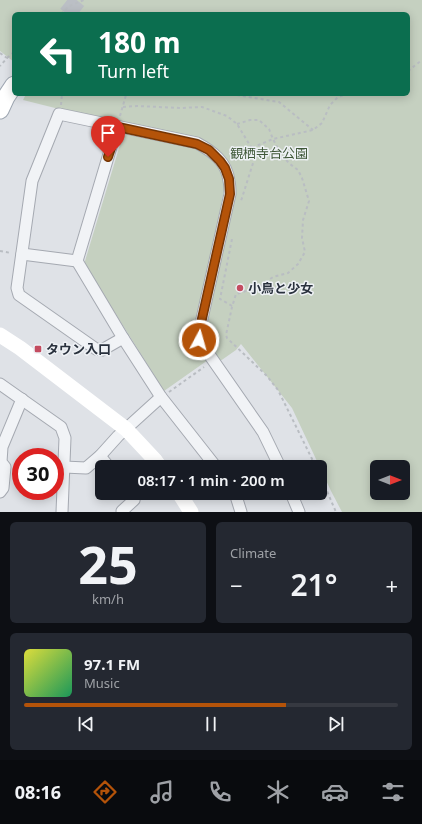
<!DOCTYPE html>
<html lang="en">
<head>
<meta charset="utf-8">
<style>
  :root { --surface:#171b24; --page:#242831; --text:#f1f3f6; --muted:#9ea1a6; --line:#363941; --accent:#b45309 }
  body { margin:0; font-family:"Noto Sans","Noto Sans JP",sans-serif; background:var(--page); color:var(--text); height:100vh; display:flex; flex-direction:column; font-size:15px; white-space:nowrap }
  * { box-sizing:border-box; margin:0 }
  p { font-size:13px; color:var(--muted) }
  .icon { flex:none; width:22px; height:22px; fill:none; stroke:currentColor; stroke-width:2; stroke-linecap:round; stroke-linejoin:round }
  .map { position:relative; height:512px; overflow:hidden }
  .details { display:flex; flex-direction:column; gap:10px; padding:10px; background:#0d0f14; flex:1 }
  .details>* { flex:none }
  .top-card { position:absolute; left:12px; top:12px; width:398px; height:84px; border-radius:6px; box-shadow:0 2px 10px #0003; background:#0b6e4f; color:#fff; overflow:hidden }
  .needle { width:26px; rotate:90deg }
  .tools { position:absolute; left:370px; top:460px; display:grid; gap:8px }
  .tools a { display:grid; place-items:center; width:40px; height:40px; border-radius:6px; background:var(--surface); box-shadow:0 2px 10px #0003; font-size:20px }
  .speed { position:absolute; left:12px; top:448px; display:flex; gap:8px; font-size:20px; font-weight:700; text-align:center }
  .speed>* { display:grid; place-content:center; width:52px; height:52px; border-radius:50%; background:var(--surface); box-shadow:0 2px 10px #0003; line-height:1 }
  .speed .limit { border:6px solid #d22; background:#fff; color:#111 }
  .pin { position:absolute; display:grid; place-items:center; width:34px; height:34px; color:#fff; margin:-41px -17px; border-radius:50% 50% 50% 0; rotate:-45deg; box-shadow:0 0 4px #0007 }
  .pin .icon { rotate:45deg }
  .me { position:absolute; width:44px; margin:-22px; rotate:6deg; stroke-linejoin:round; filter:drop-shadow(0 0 3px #0008) }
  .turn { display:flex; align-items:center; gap:14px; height:84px; padding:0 20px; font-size:18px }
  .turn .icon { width:52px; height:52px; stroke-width:2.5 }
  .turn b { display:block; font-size:28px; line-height:34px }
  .big { font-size:30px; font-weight:600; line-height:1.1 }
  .details .widget { flex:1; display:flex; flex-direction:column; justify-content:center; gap:6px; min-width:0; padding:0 14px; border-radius:6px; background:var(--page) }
  .details .dial { align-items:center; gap:0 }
  .dial b { font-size:52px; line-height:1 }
  .song { display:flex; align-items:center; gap:12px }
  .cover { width:48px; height:48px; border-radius:6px; background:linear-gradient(135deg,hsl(60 70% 55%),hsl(150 70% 35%)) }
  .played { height:4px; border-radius:2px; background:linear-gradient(90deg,var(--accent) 70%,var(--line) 70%) }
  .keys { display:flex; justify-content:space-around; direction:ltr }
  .heat { display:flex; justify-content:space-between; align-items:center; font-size:22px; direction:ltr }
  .details .tiles { flex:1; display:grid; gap:10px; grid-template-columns:1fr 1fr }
  .widget:last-child { grid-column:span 2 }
  .trip { position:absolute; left:95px; top:460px; width:232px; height:40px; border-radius:6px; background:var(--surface); box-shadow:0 2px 10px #0003; font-weight:600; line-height:40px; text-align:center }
  .dock { display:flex; height:64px; justify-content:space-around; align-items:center; background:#090b0e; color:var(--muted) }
  .dock .icon { width:28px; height:28px }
  .dock .selected { color:var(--accent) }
  .dock b { font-size:18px; color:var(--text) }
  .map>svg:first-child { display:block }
</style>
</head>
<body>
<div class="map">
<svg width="422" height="512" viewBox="0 0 422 512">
  <rect width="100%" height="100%" fill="#dfe2e7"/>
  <!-- green -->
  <g fill="#c5d0c0" fill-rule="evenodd">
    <path d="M0 0H422V512H342L331 491 292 408 241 344 236 350 216 364 199 340 229 179 209 150 59 114 55 108 23 100 26 94H408V14H14V62L0 51ZM377 467H403V493H377Z"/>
    <path d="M127 134C140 137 152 139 164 142 180 145 199 146 211 158 219 165 223 176 225 186L195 331 208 360 164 391 85 265V261L122 138Z"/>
  </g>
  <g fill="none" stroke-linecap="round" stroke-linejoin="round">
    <!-- primary-tunnel -->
    <path stroke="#bbbfc5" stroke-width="17" stroke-dasharray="17 8" stroke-linecap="butt" d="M67 14 78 0"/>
    <!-- street casing -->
    <g stroke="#a5a9b1" stroke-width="13">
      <g id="street">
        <path d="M117 127 77 261 123 338 161 397 216 467"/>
        <path d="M22 254 77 261"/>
        <path d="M123 338 102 350 96 349 19 295 17 288 32 181 59 114 197 143C212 151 227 162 229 181 230 185 230 189 230 194L199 332V340L263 432 280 467"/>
        <path d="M0 384 61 427 65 438 62 512"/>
        <path d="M100 456 109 467"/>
        <path d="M64 467 86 468 100 456 118 436 161 397"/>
        <path d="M0 492 3 488 5 467 1 462 2 447 22 399"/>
        <path d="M235 493 241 512"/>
        <path d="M291 493 299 512"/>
        <path d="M122 511 134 500 130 493"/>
      </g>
    </g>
    <!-- primary casing -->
    <g stroke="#9fa7b2" stroke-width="19">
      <path id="primary" d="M0 110 6 97 14 85"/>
    </g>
    <!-- path -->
    <g stroke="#b9bdc2" stroke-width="2" stroke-dasharray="3 3" stroke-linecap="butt">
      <path d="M61 14 69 6 84 0"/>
      <path d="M0 53 7 58 0 66"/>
      <path d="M7 58 14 52"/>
      <path d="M408 71 422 60"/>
      <path d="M231 94 279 102 313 130"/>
      <path d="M61 105 62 94"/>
      <path d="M123 107 137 106 181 108 202 107 227 116 237 124 251 147 254 160 241 201"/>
      <path d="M120 116 126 95"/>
      <path d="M237 124 250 120H259L269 129 273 139 281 155 290 164 298 170 302 178 309 201 303 220 302 238 305 252 298 264 288 273 273 277 259 287 236 294 232 307 226 335 227 338 267 376 278 390 316 467"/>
      <path d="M230 157 273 139 313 130 322 123 330 105 338 97 346 94"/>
      <path d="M0 251 11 253"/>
      <path d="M232 306 220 299 232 239"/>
      <path d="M169 392 204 367"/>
      <path d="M14 467 21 468"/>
      <path d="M320 475 336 512"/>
    </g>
    <!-- street -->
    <use href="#street" stroke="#f1f3f6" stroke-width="11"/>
    <!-- secondary -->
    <g stroke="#fff" stroke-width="15">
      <path d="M0 335 20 348 126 429 155 460 160 467"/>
      <path d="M179 493 191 512"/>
    </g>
    <!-- primary -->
    <use href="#primary" stroke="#fff" stroke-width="17"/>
  </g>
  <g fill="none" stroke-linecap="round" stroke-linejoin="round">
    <!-- route casing -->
    <g stroke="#753606" stroke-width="10">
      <path id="route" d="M108 157 118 127 197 144 209 150 220 161 225 168 229 179 230 194 199 332V340"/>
    </g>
    <!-- route -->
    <use href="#route" stroke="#b45309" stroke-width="7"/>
  </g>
  <!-- markers -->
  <g fill="#c44c60" stroke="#eef1f5" stroke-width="1.5">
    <circle cx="240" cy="288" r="4"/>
    <rect x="34" y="345" width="8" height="8" rx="2"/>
  </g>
  <g text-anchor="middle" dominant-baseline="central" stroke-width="3" stroke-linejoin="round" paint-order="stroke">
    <!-- park labels -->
    <g font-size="13" fill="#3e5737" stroke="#eef1f5">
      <text x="269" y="153">観栖寺台公園</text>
    </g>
    <!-- poi labels -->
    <g font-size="13" font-weight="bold" fill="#29313d" stroke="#eef1f5" text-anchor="start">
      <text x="248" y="288">小鳥と少女</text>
      <text x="46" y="349">タウン入口</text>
    </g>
  </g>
</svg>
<div class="tools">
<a><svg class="needle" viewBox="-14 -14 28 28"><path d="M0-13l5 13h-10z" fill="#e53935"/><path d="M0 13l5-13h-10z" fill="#9ea1a6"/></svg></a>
</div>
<div class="speed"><div class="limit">30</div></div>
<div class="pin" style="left:108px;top:157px;background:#d93025"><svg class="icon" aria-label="arrive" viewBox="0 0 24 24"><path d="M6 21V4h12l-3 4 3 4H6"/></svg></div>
<svg class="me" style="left:199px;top:340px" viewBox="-20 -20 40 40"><circle r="17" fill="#b45309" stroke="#fff" stroke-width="3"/><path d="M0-11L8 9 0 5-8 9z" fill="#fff"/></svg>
<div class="trip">08:17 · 1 min · 200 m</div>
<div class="top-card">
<div class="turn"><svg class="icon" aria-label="left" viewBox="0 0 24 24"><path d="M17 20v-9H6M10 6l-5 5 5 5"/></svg><div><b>180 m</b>Turn left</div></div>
</div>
</div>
<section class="details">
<div class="tiles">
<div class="widget dial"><b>25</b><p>km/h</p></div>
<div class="widget"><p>Climate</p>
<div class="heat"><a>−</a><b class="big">21°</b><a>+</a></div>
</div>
<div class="widget">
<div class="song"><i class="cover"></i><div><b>97.1 FM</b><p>Music</p></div></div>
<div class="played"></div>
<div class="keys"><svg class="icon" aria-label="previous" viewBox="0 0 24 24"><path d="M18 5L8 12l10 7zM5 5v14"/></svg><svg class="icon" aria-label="pause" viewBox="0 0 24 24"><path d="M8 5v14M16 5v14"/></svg><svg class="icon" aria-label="next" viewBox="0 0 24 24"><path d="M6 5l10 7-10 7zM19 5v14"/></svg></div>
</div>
</div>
</section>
<nav class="dock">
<b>08:16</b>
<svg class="icon selected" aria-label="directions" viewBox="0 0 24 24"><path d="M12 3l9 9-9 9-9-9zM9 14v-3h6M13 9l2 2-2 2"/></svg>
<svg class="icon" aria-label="music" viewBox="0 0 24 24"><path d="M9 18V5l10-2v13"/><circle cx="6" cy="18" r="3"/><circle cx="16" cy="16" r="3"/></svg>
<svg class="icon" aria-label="phone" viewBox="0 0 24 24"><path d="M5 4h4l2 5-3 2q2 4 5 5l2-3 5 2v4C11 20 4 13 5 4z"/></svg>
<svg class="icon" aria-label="climate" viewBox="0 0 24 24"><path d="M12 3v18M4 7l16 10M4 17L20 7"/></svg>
<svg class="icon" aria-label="car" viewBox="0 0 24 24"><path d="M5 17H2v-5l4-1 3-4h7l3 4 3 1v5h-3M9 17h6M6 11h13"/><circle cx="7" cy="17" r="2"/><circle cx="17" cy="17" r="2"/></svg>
<svg class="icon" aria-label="filters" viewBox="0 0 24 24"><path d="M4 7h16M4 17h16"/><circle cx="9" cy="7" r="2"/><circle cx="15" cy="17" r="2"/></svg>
</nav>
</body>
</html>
